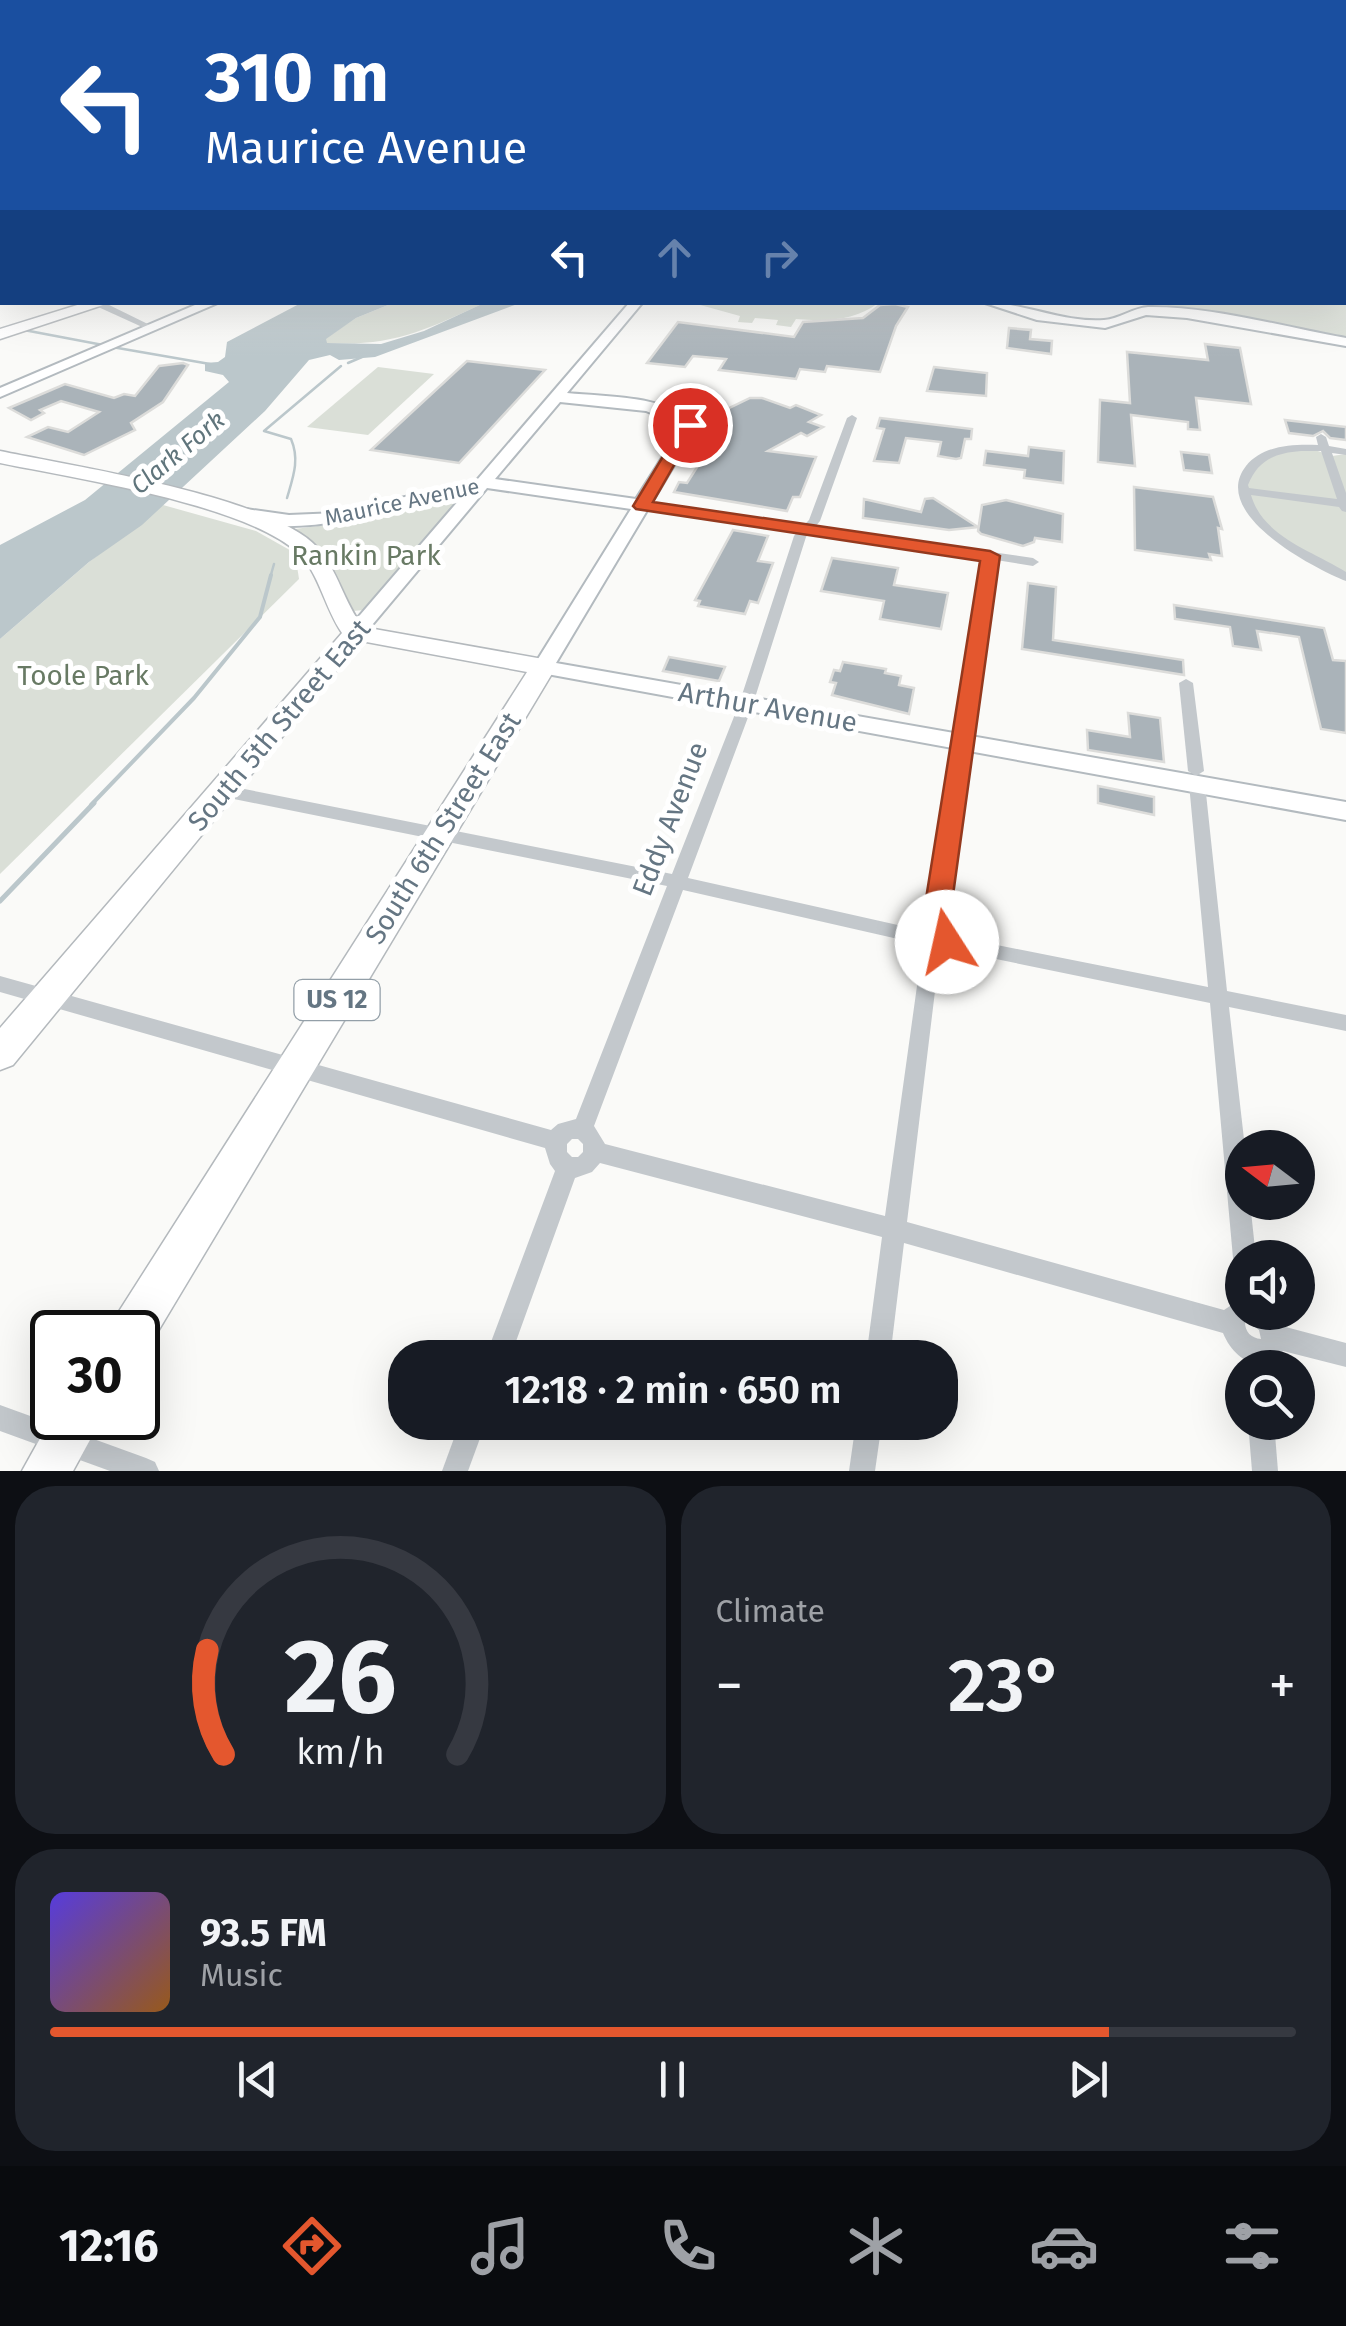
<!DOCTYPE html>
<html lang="en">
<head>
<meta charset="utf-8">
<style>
  :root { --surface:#171b24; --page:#20242c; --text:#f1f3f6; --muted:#9ea1a6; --line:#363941; --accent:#e4572e }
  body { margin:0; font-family:"Fira Sans",sans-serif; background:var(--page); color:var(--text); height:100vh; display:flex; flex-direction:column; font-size:38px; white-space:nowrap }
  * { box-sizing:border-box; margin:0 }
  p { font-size:32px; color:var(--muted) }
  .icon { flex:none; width:55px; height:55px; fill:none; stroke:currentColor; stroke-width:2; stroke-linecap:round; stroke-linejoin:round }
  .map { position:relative; height:1471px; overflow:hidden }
  .side { display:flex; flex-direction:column; gap:15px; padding:15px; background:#0d0f14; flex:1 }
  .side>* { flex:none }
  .top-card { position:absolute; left:0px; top:0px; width:1348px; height:305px; box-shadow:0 10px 40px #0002; background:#1a4fa0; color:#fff; overflow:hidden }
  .needle { width:65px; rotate:286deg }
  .buttons { position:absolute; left:1225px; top:1130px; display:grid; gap:20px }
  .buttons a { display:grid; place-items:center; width:90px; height:90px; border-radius:50%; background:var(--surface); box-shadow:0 10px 40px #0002; font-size:50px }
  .speed { position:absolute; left:30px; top:1310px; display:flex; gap:20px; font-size:50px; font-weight:700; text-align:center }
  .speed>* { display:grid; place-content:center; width:130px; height:130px; border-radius:50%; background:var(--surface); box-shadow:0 10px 40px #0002; line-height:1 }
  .speed .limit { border:5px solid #111; border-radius:15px; background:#fff; color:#111 }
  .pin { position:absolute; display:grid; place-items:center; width:85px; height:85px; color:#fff; margin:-42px; border:5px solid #fff; border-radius:50%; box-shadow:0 2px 10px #0007 }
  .me { position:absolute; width:110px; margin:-55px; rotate:350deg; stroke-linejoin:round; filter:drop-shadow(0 0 8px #0008) }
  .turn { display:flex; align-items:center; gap:35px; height:210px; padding:0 40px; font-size:45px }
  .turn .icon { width:130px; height:130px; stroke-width:2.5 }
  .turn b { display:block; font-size:70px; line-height:85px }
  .lanes { display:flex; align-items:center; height:95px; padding:0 40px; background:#0003; justify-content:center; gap:50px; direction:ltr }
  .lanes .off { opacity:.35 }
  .big { font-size:75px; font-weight:600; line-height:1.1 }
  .side .widget { flex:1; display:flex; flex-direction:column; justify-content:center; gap:15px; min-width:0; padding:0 35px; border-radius:40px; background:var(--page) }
  .side .dial { align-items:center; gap:0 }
  .dial svg { height:260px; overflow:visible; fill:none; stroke:var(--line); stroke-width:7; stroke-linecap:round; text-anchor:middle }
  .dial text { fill:var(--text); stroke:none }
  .song { display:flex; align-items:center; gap:30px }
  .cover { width:120px; height:120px; border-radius:15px; background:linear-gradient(135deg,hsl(250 70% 55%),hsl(30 70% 35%)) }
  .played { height:10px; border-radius:5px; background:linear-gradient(90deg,var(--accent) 85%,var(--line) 85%) }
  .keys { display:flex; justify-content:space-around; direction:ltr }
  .heat { display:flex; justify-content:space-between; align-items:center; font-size:55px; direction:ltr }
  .side .tiles { flex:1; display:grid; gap:15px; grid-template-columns:1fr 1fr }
  .widget:last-child { grid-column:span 2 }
  .trip { position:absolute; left:388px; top:1340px; width:570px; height:100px; border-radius:40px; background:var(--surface); box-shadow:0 10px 40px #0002; font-weight:600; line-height:100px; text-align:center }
  .menu { display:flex; height:160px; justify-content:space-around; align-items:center; background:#090b0e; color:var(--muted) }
  .menu .icon { width:70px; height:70px }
  .menu .active { color:var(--accent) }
  .menu b { font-size:45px; color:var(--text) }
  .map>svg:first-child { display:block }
</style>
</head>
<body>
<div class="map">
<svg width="1346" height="1471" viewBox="0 0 1346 1471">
  <rect width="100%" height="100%" fill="#fafaf8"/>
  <!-- green -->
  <g fill="#dadfd7">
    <path d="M1346 173V339L1152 303 1345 302Z"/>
    <path d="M393 303H484C426 330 392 347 326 343V338L356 318Z"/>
    <path d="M693 303H878C857 320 826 322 796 319L791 327 776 325 778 320 755 318 752 323 738 322 740 316Z"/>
    <path d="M378 367 434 374 368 435 307 427Z"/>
    <path d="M1291 450H1315L1332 456 1346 454V574C1307 554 1252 532 1246 482L1265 459Z"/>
    <path d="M443 496 460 499 364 610 353 611C338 577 327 549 295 529L356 521Z"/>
    <path d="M163 505 256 531 295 553 299 579 0 874V639L89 562Z"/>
  </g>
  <!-- water -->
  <path fill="#bbc7cb" d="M301 303H393L356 318 326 339 327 343 381 344 424 331 484 303H520L375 357 339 360 330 355 309 360 265 411 142 525 89 562 0 639V545L85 500 229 382 223 375 205 371V363L218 362 225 357 227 342Z"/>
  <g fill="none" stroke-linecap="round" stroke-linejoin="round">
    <!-- stream-far2 -->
    <g stroke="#bbc7cb" stroke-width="2.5">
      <path d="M24 330 103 345"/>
      <path d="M112 347 210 364"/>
      <path d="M348 363 362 357"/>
      <path d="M287 498C293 477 300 460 291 439L264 431 341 366"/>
      <path d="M270 578 274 564"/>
    </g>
    <!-- stream-far1 -->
    <path stroke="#bbc7cb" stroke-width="4" d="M91 805 194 698 260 617 271 575"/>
    <!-- stream -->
    <path stroke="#bbc7cb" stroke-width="5" d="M0 901 94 803"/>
  </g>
  <!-- building -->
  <g fill="#aab3b9" stroke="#dcdcda" stroke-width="2.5">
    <path d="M895 304 908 307 896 326 880 372 827 366 825 372 800 369 796 379 719 370 726 359 693 356 685 367 647 363 678 322 794 337 803 322 863 318 880 305Z"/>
    <path d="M1009 328 1031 330 1030 339 1052 341 1051 354 1007 348Z"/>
    <path d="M1205 344 1240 348 1251 404 1196 398 1200 430 1188 429V422L1131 415 1135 466 1098 462 1100 400 1130 403 1127 352 1208 360Z"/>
    <path d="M467 361 545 370 459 463 371 450Z"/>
    <path d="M183 363 188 365 163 402 131 423 135 430 84 455 27 437 48 427 68 432 99 412 61 401 40 410 44 413 31 420 9 408 65 384 114 398 124 394 135 396 159 366Z"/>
    <path d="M934 367 987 373 986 396 927 391Z"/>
    <path d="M750 398H762L790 408 796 405 821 415 809 422 823 427 807 436 801 433 768 451 816 457 800 497H793L787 511 674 492 679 482 687 483 713 442 708 440 727 429 714 423 726 418 717 414Z"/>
    <path d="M880 418 972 429 971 439H965L961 458 956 459 938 456 941 442 906 438 899 463 874 461 884 429 877 428Z"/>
    <path d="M1285 420 1346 427V440L1330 438 1323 431 1313 436 1289 433Z"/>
    <path d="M1029 447 1064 451 1063 483 1024 478 1025 470 984 465 986 451 1028 456Z"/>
    <path d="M1181 452 1209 455 1212 473 1184 470Z"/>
    <path d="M1134 487 1213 497 1222 529 1218 528 1222 556 1209 554 1211 560 1135 550Z"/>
    <path d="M933 498 978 527 949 530 863 518 864 499 921 512 925 499Z"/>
    <path d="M1006 500 1063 514 1062 542 1035 538 1034 542 1023 546 981 534 978 531 982 505Z"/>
    <path d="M733 530 768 536 758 561 773 563 758 603 750 601 745 614 698 606 700 601 695 600Z"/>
    <path d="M832 558 898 568 894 585 948 593 941 629 880 619 884 601 821 591Z"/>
    <path d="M1028 583 1056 587 1053 640 1183 660 1184 675 1022 649Z"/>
    <path d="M1174 605 1324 628 1333 660 1346 661V733L1321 729 1299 637 1257 631 1261 650 1233 646 1230 627 1175 619Z"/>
    <path d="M669 657 725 667 719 681 663 671Z"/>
    <path d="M843 662 886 669 885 673 901 676 899 685 914 688 909 714 832 695 836 683 830 682 834 670 840 671Z"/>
    <path d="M1128 713 1160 718 1164 762 1088 750 1087 730 1130 737Z"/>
    <path d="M1098 786 1154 797V815L1098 803Z"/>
  </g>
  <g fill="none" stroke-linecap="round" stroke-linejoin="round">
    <!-- secondary casing -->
    <g stroke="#b3babf" stroke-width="4">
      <g id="secondary">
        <path d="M202 302H220L0 397V388Z"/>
        <path d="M630 302H643L567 393C607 397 667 395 698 425L556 663 1346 802V820L536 672 533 667 631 509 487 488 362 637H348L345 633 348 629 466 492C416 504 279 547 237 514L246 509 289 515 337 513 477 480ZM560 402 646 411 682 426 636 499 495 479Z"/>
        <path d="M982 302C1022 302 1063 323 1104 320 1119 319 1133 308 1148 307 1210 306 1284 327 1346 338V346L1187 318 1146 315 1105 328 1037 320Z"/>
      </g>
    </g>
    <!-- highway casing -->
    <g stroke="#b4b9bd" stroke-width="3">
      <g id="highway">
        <rect x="0" y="220" width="2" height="8"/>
        <rect x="0" y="241" width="2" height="8"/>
        <path d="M87 302H112L0 339V329Z"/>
        <path d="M0 451C72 466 270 496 317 547 338 570 344 603 363 627L543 659 556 667 148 1348 138 1352V1332H110L116 1316 527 672 361 641 13 1065 0 1070V1028L342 633C325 609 319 572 298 553 246 504 73 478 0 463Z"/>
        <path d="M52 1417 102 1418 73 1471H22Z"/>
      </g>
    </g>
    <!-- street -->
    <g fill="#c3c8cc" fill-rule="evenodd">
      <path d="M2 168V172L0 173V169Z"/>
      <rect x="0" y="191" width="2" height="4"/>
      <path d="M96 302H103L158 329 151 331 96 306Z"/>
      <path d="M852 415 857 418 820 521 815 527 1033 558 1039 562 1033 566 996 560 944 930 941 935 935 937 929 935 926 930 984 558 809 533 806 537 753 704 688 878 920 930 926 932 929 937 926 942 920 944 683 890 594 1126 605 1144 885 1216 922 950 925 945 931 943 937 945 940 950 907 1222 1224 1310 1242 1298V1312H1275L1282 1326 1346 1343V1367L1283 1351C1262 1377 1234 1360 1223 1333L904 1243 890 1358H866L882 1237 600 1163 592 1172 575 1178 510 1358H485L555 1171 550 1164 545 1148 0 992V976L551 1130 558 1124 576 1119 667 886 224 797 216 791 224 785 672 874 739 704 794 536 798 531 642 508 636 505 642 502 804 525 809 520 847 418ZM572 1139H578L583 1144V1152L578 1157H572L567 1152V1144ZM1247 1321 1259 1330 1261 1339C1251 1338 1245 1332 1245 1322Z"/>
      <path d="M1321 434 1326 437 1329 446 1346 449V455L1332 453 1346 493V512L1342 511 1339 507 1251 495C1263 537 1313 551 1346 572V581C1311 567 1209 513 1246 466 1263 445 1293 444 1318 445L1316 437ZM1301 451H1321L1337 499 1249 488 1248 485C1258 460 1275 453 1301 451Z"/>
      <path d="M1186 679 1193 683 1204 771 1196 776 1188 771 1179 683Z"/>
      <path d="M1197 779 1205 784 1227 991 1346 1015V1031L1229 1007 1245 1148H1242V1202H1250L1256 1258H1242V1269L1237 1266 1233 1258 1210 1003 947 949 941 947 938 942 941 937 947 935 1208 987 1189 784Z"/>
      <path d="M0 1405 146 1458 155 1462 159 1471H110L0 1431Z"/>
      <path d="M460 1422H486L468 1471H442Z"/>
      <path d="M856 1422H882L875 1471H849Z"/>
      <path d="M1248 1422H1274L1278 1471H1252Z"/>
    </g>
    <!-- secondary -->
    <use href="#secondary" fill="#fff" fill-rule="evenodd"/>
    <!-- highway -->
    <use href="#highway" fill="#fff" fill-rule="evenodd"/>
  </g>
  <!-- sky -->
  <linearGradient id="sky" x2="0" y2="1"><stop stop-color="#96bcdc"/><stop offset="0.43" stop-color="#fdfdfc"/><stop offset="1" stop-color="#fdfdfc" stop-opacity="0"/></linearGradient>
  <rect width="1346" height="357" fill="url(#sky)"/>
  <!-- route -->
  <path fill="#e4572e" stroke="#94391e" stroke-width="2.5" d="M690 421 697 425 653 502 990 551 1000 556 949 924 961 942 957 950C940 955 929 944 921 930L980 561 636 509 633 506 682 425Z"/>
  <g text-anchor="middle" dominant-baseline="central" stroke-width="10" stroke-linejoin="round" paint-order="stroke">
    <!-- far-street labels -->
    <g font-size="22" fill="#657683" stroke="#fff">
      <text transform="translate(402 502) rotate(-12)">Maurice Avenue</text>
    </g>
    <!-- far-water labels -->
    <g font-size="25" font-style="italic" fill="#60757c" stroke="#fff">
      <text transform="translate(178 453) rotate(-40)">Clark Fork</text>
    </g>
    <!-- shield labels -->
    <rect fill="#fff" stroke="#939fa8" stroke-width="2.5" x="294.5" y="980" width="85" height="40" rx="8"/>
    <g font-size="25" font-weight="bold" fill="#657683">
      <text x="337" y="1000">US 12</text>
    </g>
    <!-- park labels -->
    <g font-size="28" fill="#687a64" stroke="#fff">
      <text x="366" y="555">Rankin Park</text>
      <text x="83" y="675">Toole Park</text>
    </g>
    <!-- street labels -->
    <g font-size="28" fill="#657683" stroke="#fff">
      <text transform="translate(768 707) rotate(10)">Arthur Avenue</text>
      <text transform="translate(279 725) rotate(-50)">South 5th Street East</text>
      <text transform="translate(670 819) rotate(-69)">Eddy Avenue</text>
      <text transform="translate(443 828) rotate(-58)">South 6th Street East</text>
    </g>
  </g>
</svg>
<div class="buttons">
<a><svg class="needle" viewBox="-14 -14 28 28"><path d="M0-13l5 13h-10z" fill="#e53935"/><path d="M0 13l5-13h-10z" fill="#9ea1a6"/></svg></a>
<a><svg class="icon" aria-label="sound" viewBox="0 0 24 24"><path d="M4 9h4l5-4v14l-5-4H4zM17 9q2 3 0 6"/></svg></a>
<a><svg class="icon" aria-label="search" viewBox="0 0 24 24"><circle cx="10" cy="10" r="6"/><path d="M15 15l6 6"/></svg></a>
</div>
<div class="speed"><div class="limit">30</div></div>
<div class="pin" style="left:690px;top:425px;background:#d93025"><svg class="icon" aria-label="arrive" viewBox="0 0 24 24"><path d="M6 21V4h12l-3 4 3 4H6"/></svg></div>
<svg class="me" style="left:947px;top:942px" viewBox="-20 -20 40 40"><circle r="19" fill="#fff"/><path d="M0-13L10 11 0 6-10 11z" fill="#e4572e"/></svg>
<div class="trip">12:18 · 2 min · 650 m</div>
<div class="top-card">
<div class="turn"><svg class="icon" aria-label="left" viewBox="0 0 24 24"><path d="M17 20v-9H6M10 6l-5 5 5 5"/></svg><div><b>310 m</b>Maurice Avenue</div></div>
<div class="lanes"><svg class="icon" aria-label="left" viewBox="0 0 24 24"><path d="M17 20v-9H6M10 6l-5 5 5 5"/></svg><svg class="icon off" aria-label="ahead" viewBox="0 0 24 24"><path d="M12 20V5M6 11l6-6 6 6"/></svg><svg class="icon off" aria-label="right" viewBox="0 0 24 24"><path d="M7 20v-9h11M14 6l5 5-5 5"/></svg></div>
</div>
</div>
<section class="side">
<div class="tiles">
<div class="widget dial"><svg viewBox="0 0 100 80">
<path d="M14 69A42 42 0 1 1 86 69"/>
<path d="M14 69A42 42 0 0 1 9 37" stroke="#e4572e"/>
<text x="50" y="56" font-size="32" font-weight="700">26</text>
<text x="50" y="72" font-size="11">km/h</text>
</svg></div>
<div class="widget"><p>Climate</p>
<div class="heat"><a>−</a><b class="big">23°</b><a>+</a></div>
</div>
<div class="widget">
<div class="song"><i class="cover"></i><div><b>93.5 FM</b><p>Music</p></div></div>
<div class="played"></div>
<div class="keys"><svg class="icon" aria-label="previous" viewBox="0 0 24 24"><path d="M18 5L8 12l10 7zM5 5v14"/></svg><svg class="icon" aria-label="pause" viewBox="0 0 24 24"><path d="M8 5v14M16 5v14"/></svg><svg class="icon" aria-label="next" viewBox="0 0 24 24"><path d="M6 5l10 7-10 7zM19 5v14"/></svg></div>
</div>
</div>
</section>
<nav class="menu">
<b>12:16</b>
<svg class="icon active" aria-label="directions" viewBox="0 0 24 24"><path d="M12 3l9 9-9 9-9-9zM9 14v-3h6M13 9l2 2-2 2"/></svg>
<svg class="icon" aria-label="music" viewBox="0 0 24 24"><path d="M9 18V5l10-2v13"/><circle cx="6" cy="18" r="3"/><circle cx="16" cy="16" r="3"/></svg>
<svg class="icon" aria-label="phone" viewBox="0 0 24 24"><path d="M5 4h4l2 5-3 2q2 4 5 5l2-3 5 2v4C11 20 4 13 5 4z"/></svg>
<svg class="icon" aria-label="climate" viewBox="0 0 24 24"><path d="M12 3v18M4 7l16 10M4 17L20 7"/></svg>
<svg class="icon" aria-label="car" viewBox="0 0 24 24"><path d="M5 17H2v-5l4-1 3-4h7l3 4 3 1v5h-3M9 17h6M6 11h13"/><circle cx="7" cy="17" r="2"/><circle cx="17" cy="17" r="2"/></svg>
<svg class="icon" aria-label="filters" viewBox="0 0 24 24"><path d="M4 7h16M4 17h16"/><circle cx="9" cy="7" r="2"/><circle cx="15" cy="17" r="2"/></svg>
</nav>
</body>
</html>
